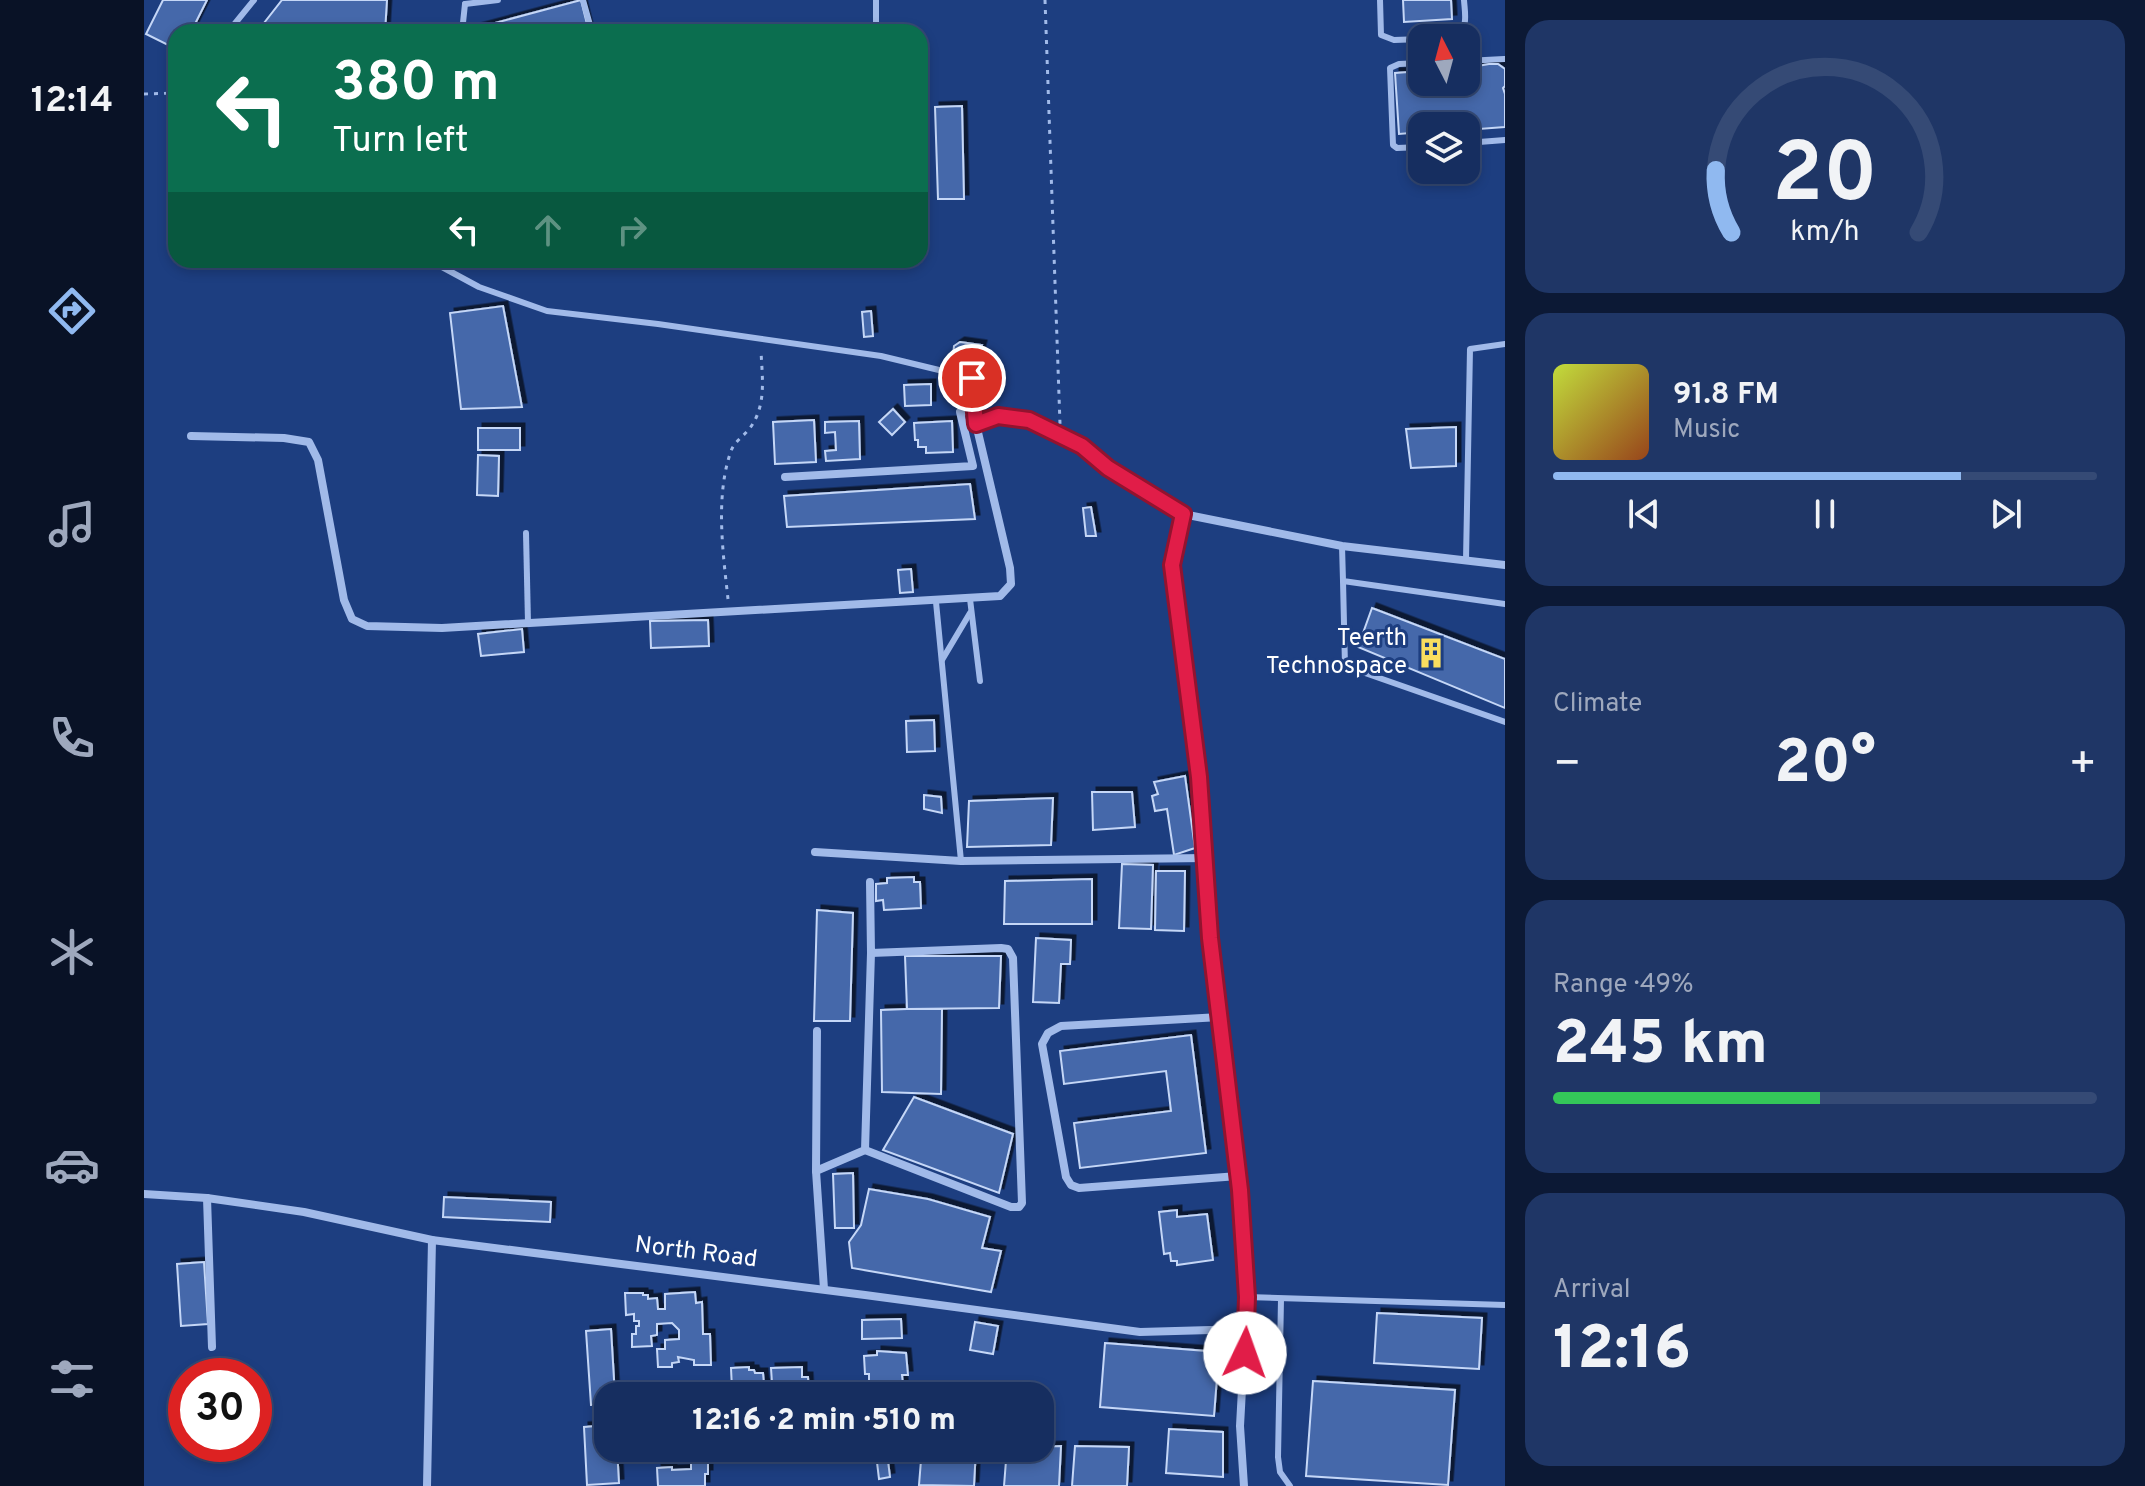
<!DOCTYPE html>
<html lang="en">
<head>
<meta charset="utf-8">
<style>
  :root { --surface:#162e60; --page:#1f3666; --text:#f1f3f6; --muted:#9ea8bd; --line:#354a75; --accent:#90b9f0 }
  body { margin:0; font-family:Overpass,sans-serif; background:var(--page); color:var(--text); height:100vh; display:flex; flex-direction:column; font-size:30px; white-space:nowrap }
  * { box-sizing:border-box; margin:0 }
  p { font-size:26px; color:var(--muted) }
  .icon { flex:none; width:44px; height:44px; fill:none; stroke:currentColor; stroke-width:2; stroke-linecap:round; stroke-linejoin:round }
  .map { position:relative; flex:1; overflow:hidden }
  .details { display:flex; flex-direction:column; gap:20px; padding:20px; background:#0c1935; width:640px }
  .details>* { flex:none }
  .hud { position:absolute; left:24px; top:24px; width:760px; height:244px; border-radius:24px; box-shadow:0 4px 12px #0003,0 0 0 2px var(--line); background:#0b6e4f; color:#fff; overflow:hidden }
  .needle { width:52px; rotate:354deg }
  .buttons { position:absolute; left:1264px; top:24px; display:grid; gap:16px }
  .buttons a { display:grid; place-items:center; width:72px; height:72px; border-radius:16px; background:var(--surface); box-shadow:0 4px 12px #0003,0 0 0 2px var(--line); font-size:40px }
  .speed { position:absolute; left:24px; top:1358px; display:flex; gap:16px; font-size:40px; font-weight:700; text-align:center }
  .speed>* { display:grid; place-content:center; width:104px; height:104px; border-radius:50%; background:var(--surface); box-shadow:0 4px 12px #0003,0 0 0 2px var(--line); line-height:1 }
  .speed .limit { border:12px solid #d22; background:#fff; color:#111 }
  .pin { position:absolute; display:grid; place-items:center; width:68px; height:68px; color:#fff; margin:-34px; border:4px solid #fff; border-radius:50%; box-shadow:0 2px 8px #0007 }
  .me { position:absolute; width:88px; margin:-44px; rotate:3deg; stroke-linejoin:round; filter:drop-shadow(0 0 6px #0008) }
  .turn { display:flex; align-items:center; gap:28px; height:168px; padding:0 32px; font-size:36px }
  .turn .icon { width:104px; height:104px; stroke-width:2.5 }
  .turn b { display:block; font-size:56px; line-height:68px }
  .lanes { display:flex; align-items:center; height:76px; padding:0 32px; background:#0003; justify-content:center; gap:40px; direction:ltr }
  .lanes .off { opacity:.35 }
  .big { font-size:60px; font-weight:800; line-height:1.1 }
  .details .widget { flex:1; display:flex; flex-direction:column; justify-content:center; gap:12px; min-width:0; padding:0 28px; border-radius:24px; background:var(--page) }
  .details .dial { align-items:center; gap:0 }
  .dial svg { height:208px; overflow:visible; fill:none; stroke:var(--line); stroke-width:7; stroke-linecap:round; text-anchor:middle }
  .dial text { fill:var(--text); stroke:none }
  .song { display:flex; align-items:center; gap:24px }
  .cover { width:96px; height:96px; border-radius:12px; background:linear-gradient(135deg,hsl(70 70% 55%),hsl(20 70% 35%)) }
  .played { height:8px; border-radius:4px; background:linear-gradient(90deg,var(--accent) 75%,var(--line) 75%) }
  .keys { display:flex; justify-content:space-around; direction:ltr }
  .heat { display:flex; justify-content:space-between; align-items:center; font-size:44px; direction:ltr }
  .charge { height:12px; border-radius:6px; background:linear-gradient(90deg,#34c759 49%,var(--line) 0) }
  .trip { position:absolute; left:450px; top:1382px; width:460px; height:80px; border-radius:24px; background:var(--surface); box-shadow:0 4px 12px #0003,0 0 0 2px var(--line); font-weight:800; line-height:80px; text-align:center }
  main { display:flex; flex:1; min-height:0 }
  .menu { display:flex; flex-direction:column; width:144px; justify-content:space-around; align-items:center; background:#091226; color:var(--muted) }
  .menu .icon { width:56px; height:56px }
  .menu .selected { color:var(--accent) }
  .menu b { font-size:36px; color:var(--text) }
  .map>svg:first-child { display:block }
</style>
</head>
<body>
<main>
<nav class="menu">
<b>12:14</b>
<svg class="icon selected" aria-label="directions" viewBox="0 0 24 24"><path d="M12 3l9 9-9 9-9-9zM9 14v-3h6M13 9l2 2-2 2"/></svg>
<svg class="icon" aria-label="music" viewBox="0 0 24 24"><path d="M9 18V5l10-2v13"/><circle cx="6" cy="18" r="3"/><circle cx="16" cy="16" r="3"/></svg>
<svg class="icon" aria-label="phone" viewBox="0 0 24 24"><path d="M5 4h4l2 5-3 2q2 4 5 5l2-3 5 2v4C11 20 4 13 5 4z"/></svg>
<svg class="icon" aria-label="climate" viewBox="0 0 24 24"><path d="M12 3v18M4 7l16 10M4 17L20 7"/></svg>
<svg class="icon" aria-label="car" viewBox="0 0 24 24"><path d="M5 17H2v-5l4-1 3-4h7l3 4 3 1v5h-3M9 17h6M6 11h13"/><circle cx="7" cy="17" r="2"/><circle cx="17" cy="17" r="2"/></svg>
<svg class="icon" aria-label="filters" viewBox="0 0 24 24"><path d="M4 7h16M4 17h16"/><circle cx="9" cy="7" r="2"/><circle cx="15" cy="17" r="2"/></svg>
</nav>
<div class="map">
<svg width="1361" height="1486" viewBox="0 0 1361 1486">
  <defs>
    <filter id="shadow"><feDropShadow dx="4.5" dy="-4.5" stdDeviation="0" flood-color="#0009"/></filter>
  </defs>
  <rect width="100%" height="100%" fill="#1d3e80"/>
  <!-- garden -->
  <path fill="#30569f" d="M562 1381 563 1396H525L524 1383Z"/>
  <!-- building -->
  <g fill="#4568aa" stroke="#c5d7f7" stroke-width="2" filter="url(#shadow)">
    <path d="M19 0H63L47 32H32V49L2 34Z"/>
    <path d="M138 0H243L241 32H113Z"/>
    <path d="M437 0 445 32H321V31Z"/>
    <path d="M1259 0H1307L1308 19 1260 22Z"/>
    <path d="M1345 64H1354L1361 69V86L1359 88 1361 94V127L1322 130V126H1278V132L1255 134 1251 73 1278 71V82H1322V68Z"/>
    <path d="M818 106 820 199H794L791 107Z"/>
    <path d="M359 306 378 407 317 409 306 313Z"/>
    <path d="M727 311 729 336 720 337 718 312Z"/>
    <path d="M816 342 838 345 834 360 809 356 810 346Z"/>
    <path d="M787 384V405L761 406 760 385Z"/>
    <path d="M749 409 761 422 748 435 735 422Z"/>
    <path d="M670 420 672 462 631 464 629 422Z"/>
    <path d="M715 421 716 459 682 461 681 451 692 450 691 432 681 433V422Z"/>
    <path d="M808 421 809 452 782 453V447H774V440H771L770 423Z"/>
    <path d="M1312 427V466L1267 468 1262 429Z"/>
    <rect x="334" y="428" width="42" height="22"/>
    <path d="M334 455 355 456 354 496 333 495Z"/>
    <path d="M826 484 831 519 643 527 640 496Z"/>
    <path d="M947 507 952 536H942L939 508Z"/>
    <path d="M767 569 769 592 756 593 754 570Z"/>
    <path d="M1228 608 1361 659V708L1214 647Z"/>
    <path d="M564 620 565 646 507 648 506 621Z"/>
    <path d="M378 629 380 652 337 656 334 634Z"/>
    <path d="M790 720 791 751 763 752 762 721Z"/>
    <path d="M1041 776 1051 848 1030 855 1023 809 1011 811 1008 796 1014 794 1010 782Z"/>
    <path d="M948 792H988L991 827 949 830Z"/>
    <path d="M780 795 797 797 798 813 780 809Z"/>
    <path d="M909 798 907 845 823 847 825 801Z"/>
    <path d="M978 864 1009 865 1007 929 975 928Z"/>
    <path d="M1012 871H1041L1040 931 1011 930Z"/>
    <path d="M770 877V882H776L777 908 740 910 739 900 732 901V884L743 883V878Z"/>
    <path d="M948 879V924H860L861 881Z"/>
    <path d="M673 910 709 913 706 1021H670Z"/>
    <path d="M892 938 927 940 926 964H917L915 1003 889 1002Z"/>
    <path d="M761 956H857L855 1008 763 1009Z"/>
    <path d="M763 1009H798L797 1094 738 1092 737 1010Z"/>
    <path d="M1047 1035 1062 1153 936 1168 930 1123 1027 1111 1022 1071 920 1084 916 1051Z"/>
    <path d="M770 1097 869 1134 855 1193 739 1150Z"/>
    <path d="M709 1173 710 1228H691L689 1174Z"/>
    <path d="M725 1189 784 1199 846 1217 838 1248 857 1251 847 1292 708 1268 705 1242 717 1225Z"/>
    <path d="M300 1197 407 1202 406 1222 299 1217Z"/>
    <path d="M1033 1210V1217L1063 1214 1069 1260 1033 1265V1261H1027L1026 1253 1020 1254 1015 1212Z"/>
    <path d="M60 1262 64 1324 37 1326 33 1264Z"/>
    <path d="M551 1292 552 1303 558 1302 559 1334H566L567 1365H550V1360L534 1357 535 1362 528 1363V1367H514L513 1349H521V1340L535 1339V1330L528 1323 513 1324V1335L507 1336 508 1346 488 1347V1334H492V1326H495V1321H490V1314L482 1315 481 1293H499V1295H504V1299L513 1298 514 1309H521V1294Z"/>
    <path d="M1233 1313 1338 1318 1335 1369 1230 1363Z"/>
    <path d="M757 1319 758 1338 718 1339V1320Z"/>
    <path d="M831 1322 854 1326 849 1354 826 1350Z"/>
    <path d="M467 1329 471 1396H464V1404L447 1405 442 1331Z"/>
    <path d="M961 1343 1075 1352 1070 1416 956 1407Z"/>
    <path d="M733 1351 762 1353 764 1375H758L759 1384H725V1374H721L720 1356 733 1355Z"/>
    <path d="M605 1367V1370H610L611 1373H619L620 1384 628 1383 627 1368 658 1367V1377H664L665 1396H597L596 1389H588L587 1368Z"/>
    <path d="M1169 1381 1311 1390 1304 1485 1162 1476Z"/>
    <path d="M464 1425V1448H473L475 1483 443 1485 440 1427Z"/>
    <path d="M1025 1429 1079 1432V1477L1022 1473Z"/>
    <path d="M917 1446 915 1486H860L863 1448Z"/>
    <path d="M931 1446 985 1447 983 1486H928Z"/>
    <path d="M778 1448H832L830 1486 775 1485Z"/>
    <path d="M743 1453 746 1477 735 1479 732 1454Z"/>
    <path d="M564 1459V1474H561V1486H514L513 1468 528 1467V1470L547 1469V1460Z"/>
  </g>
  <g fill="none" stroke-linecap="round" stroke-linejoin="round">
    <!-- path -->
    <g stroke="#a1bae9" stroke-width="3" stroke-dasharray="4 6" stroke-linecap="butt">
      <path d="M901 0 916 424"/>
      <path d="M0 94 32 93"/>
      <path d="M584 599C579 553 571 496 587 451 590 442 600 436 606 428 623 405 618 377 617 350"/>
    </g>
    <!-- lane -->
    <g stroke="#a1bae9" stroke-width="6">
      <path d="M439 0 448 32"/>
      <path d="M1236 0 1237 35 1250 40 1278 39"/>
      <path d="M321 4 354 0"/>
      <path d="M84 32 110 0"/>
      <path d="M318 32 321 4"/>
      <path d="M732 32V0"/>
      <path d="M1289 38 1314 36C1324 25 1321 14 1320 0"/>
      <path d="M1322 61 1360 59"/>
      <path d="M1278 63 1255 64 1246 68 1249 145 1253 148 1278 147"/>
      <path d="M1322 143 1361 140"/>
      <path d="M285 260 335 287 403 311 514 324 737 356 828 378 832 424"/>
      <path d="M382 533 384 623"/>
      <path d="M1198 546 1199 581 1361 604"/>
      <path d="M1322 560 1326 349 1361 344"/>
      <path d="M1199 581 1201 666 1361 722"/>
      <path d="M826 599 836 681"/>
      <path d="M792 602 817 861"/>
      <path d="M798 660 826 613"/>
      <path d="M1103 1297 1361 1305"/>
      <path d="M1137 1299 1134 1457 1136 1472 1146 1486"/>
    </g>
    <!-- street -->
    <g stroke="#a1bae9" stroke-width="8">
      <path d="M47 436 140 438 165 442 174 460 200 600 208 619 223 626 298 628 856 596 867 584 866 568 832 424 854 416 885 420 938 446 964 468 1039 514 1198 546 1361 565"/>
      <path d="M641 477 829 466 816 412 831 410"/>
      <path d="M1039 514 1028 565 1055 777 1066 938 1096 1190 1103 1297 1096 1426 1100 1486"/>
      <path d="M671 852 817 861 1062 858"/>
      <path d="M1076 1017 917 1026 904 1033 898 1044 922 1177 927 1185 935 1188 1094 1176"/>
      <path d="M721 1150 867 1207H875L878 1203 869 958 864 949 857 948 727 953 726 882"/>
      <path d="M672 1171 673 1031"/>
      <path d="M0 1194 63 1198 160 1212 288 1240 721 1295 996 1332 1102 1329"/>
      <path d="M63 1198 68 1347"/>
      <path d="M680 1289 672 1171 721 1150 727 953"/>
      <path d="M283 1486 288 1240"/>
    </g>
  </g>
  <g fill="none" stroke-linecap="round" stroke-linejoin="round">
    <!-- route casing -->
    <g stroke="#92132f" stroke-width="20">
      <path id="route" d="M828 378 832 424 854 416 885 420 938 446 964 468 1039 514 1028 565 1055 777 1066 938 1096 1190 1103 1297 1101 1353"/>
    </g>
    <!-- route -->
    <use href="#route" stroke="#e11d48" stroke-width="14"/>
  </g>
  <!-- icons -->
  <defs>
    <g id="building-bare" transform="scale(2.4)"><path d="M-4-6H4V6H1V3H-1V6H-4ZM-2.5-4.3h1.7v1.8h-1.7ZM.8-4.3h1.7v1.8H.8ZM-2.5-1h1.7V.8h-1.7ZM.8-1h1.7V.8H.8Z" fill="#f9dd5f" stroke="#1d3e80" stroke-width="2.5" paint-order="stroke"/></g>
  </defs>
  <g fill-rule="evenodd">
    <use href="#building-bare" x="1287" y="653"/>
  </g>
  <g text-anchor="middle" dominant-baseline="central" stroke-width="6" stroke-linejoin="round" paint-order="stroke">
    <!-- poi labels -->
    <g font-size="24" fill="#fff" stroke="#1d3e80" text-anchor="end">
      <text x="1263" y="639">Teerth<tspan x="1263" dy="28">Technospace</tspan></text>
    </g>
    <!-- street labels -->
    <g font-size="24" fill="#fff" stroke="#1d3e80">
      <text transform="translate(552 1253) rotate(7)">North Road</text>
    </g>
  </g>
</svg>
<div class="buttons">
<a><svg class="needle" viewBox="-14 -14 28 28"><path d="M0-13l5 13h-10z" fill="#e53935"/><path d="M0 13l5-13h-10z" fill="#9ea8bd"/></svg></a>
<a><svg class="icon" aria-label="layers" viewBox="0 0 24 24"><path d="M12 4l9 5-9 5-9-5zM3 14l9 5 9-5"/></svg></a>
</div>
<div class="speed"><div class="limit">30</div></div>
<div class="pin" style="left:828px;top:378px;background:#d93025"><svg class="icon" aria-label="arrive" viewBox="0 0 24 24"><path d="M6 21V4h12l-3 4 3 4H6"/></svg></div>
<svg class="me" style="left:1101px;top:1353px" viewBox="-20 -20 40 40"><circle r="19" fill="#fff"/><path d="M0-13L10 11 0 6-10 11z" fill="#e11d48"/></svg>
<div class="trip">12:16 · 2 min · 510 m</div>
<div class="hud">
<div class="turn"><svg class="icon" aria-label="left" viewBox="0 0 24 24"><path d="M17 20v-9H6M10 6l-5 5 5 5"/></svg><div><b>380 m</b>Turn left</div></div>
<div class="lanes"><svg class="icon" aria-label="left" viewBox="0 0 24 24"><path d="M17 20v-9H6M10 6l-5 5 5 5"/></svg><svg class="icon off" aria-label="ahead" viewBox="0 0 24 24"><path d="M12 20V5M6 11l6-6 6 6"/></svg><svg class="icon off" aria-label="right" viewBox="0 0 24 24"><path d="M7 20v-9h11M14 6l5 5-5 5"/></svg></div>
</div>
</div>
<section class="details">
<div class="widget dial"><svg viewBox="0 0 100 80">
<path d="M14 69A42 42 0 1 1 86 69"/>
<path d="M14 69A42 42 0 0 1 8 45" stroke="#90b9f0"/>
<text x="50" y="56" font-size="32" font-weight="700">20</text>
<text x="50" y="72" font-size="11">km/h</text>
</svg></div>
<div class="widget">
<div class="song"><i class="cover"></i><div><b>91.8 FM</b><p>Music</p></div></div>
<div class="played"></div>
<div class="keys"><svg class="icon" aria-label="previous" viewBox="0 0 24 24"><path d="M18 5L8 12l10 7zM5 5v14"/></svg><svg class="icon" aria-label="pause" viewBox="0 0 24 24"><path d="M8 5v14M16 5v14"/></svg><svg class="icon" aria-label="next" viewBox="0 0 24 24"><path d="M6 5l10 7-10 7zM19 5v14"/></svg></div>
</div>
<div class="widget"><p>Climate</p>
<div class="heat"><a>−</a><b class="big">20°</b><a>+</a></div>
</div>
<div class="widget"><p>Range · 49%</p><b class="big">245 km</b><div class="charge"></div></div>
<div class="widget"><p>Arrival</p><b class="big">12:16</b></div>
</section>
</main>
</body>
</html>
